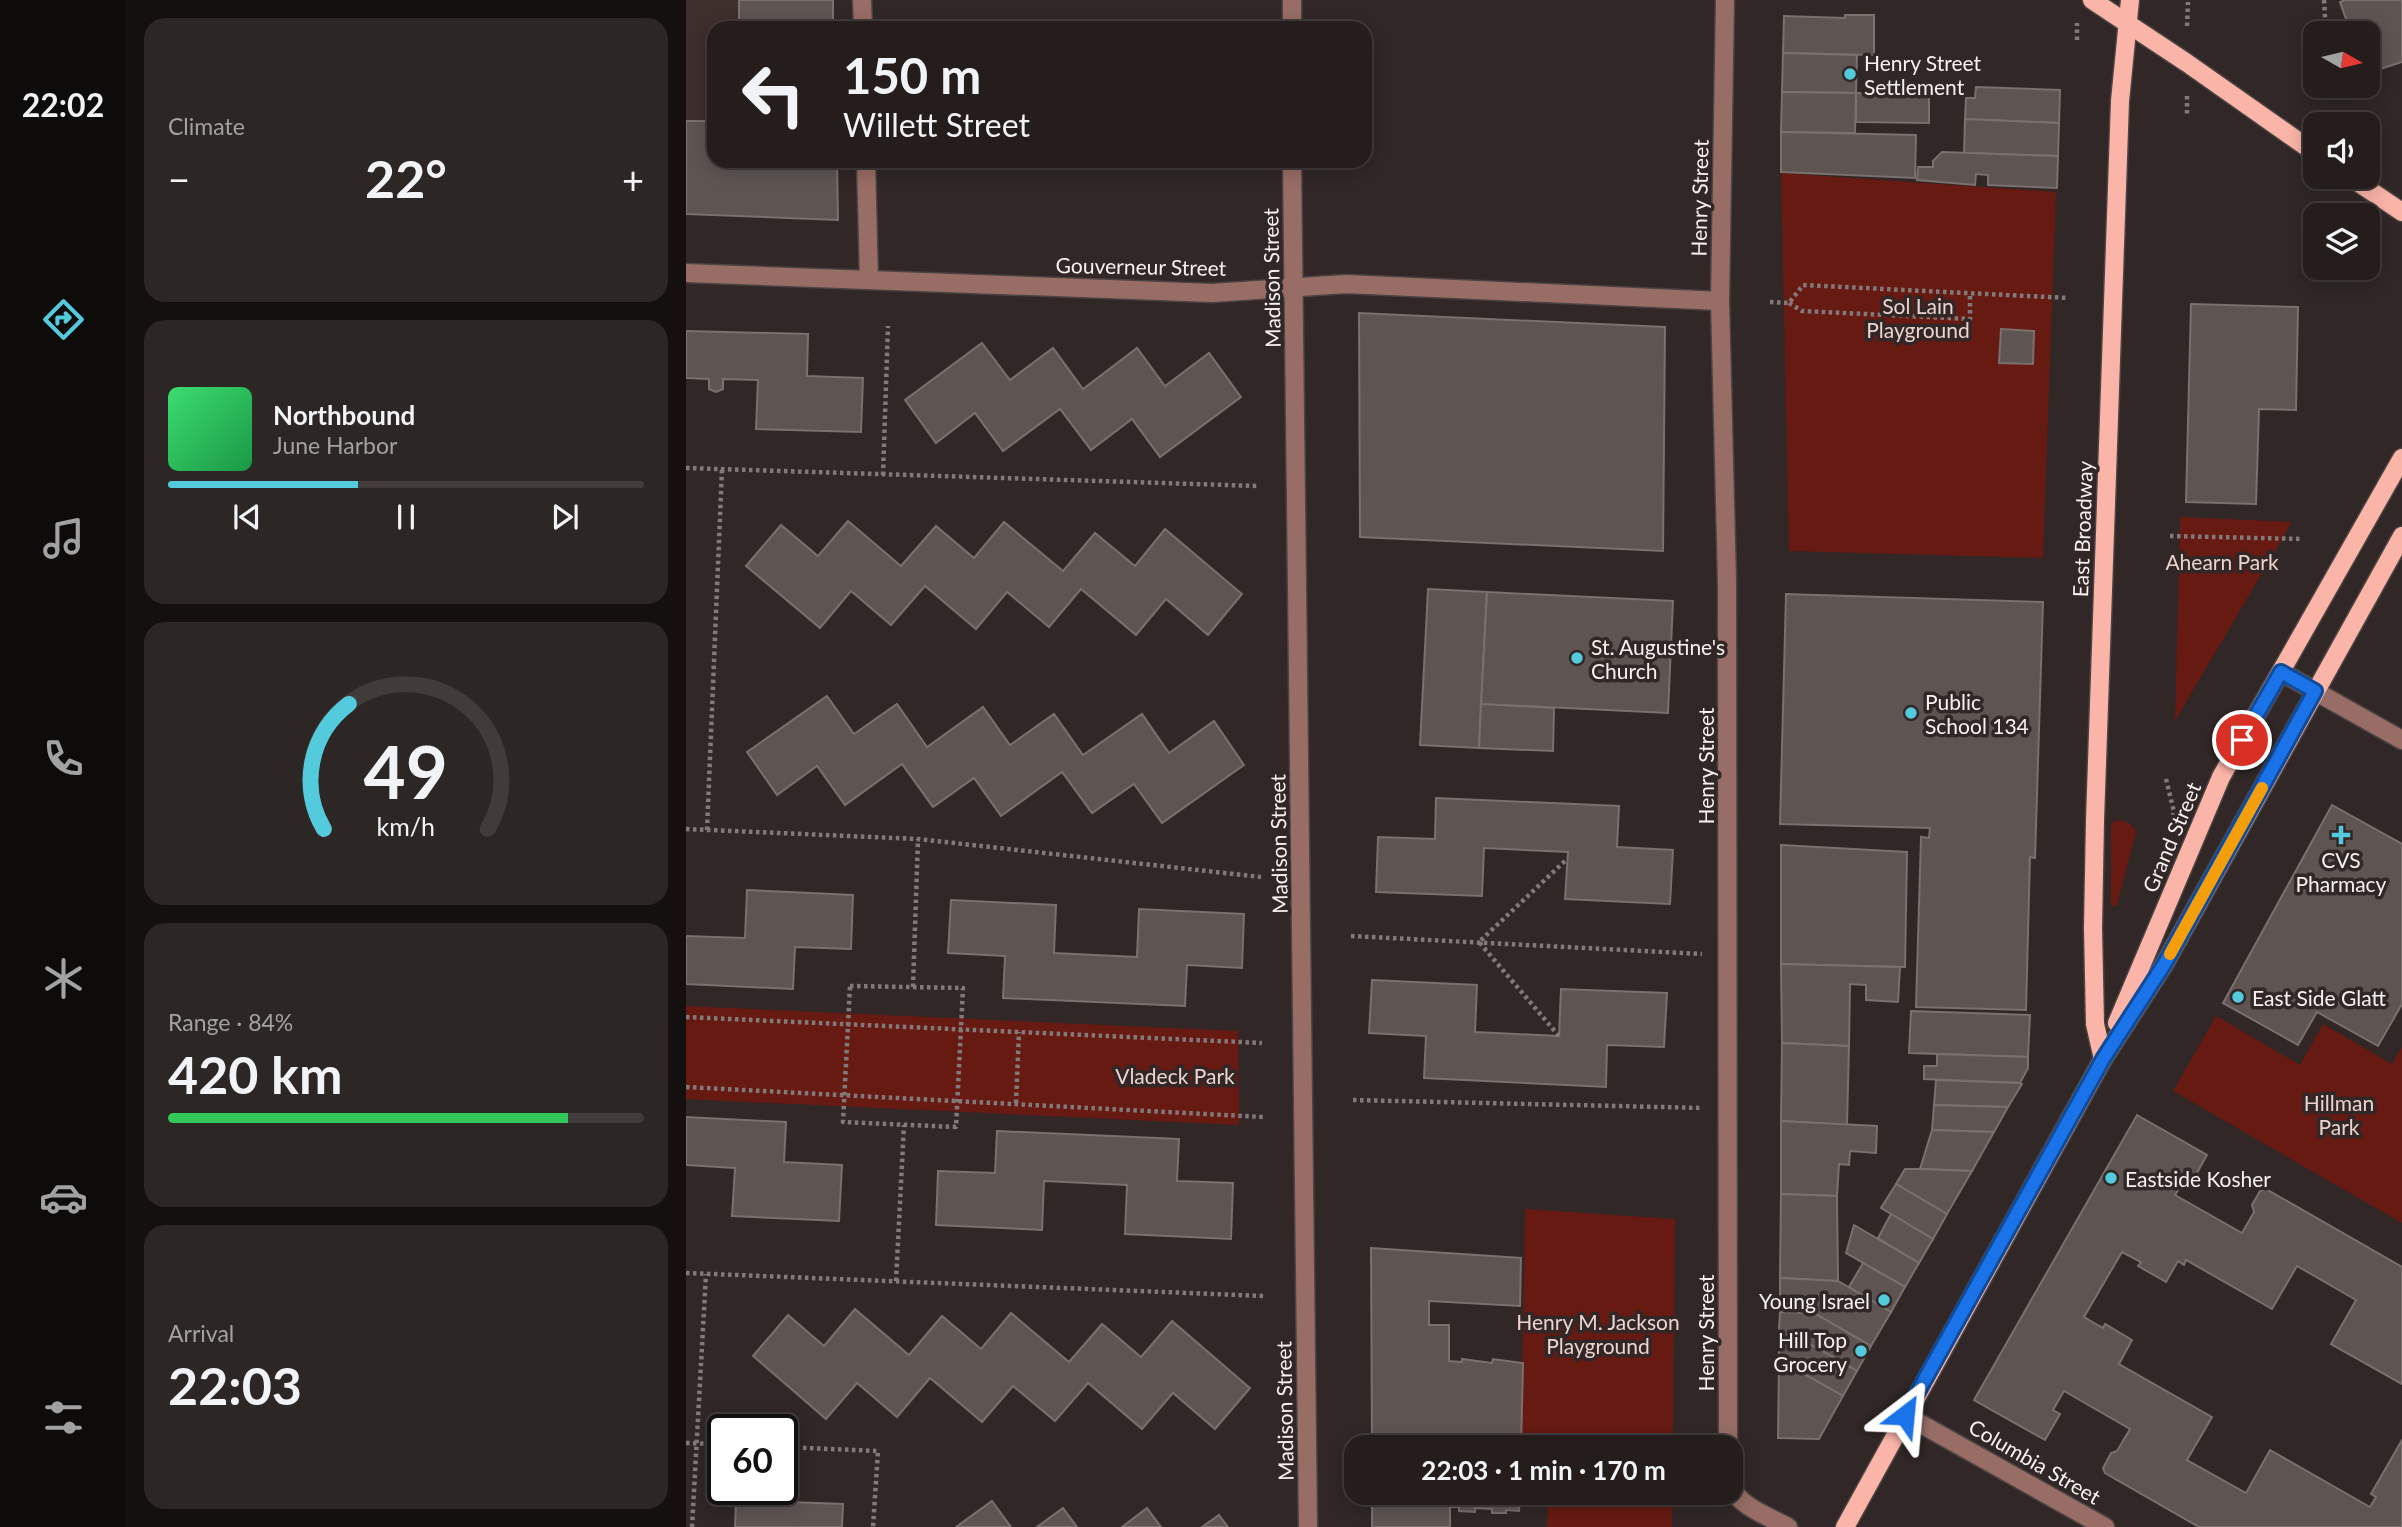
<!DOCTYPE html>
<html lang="en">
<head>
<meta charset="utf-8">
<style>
  :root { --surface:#241d1c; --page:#2c2625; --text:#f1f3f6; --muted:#a3a2a3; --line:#413b3b; --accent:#54cadd }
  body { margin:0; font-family:Lato,sans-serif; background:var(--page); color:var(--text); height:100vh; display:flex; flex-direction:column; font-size:26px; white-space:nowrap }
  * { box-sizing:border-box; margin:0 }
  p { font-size:23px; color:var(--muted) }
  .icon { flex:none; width:38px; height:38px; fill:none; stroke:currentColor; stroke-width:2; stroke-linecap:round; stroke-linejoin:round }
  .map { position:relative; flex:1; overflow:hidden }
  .side { display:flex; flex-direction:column; gap:18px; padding:18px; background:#14100f; width:560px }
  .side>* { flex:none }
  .hud { position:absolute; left:21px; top:21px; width:665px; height:147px; border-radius:21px; box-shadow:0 4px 18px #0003,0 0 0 2px var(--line); background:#241d1c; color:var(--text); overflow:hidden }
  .needle { width:46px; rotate:98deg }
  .tools { position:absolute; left:1617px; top:21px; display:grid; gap:14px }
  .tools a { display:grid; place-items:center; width:77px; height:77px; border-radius:14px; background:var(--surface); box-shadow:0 4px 18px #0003,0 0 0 2px var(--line); font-size:35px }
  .speed { position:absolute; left:21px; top:1414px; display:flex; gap:14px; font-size:35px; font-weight:700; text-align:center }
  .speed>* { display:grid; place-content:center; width:91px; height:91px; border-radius:50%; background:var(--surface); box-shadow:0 4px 18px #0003,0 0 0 2px var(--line); line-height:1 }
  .speed .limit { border:4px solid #111; border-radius:10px; background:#fff; color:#111 }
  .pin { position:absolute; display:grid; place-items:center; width:60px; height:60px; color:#fff; margin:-30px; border:4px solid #fff; border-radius:50%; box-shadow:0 2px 7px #0007 }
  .me { position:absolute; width:77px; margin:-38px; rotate:29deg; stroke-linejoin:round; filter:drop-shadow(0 0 5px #0008) }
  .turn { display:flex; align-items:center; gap:24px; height:147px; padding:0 21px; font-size:32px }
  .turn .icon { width:91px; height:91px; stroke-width:2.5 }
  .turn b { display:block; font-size:49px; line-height:60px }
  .big { font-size:52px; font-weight:700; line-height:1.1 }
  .side .widget { flex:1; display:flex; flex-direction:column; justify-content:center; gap:10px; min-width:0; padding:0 24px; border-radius:21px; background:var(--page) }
  .side .dial { align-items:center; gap:0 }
  .dial svg { height:182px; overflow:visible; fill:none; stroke:var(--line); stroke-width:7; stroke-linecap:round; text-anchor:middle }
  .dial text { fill:var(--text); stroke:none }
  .song { display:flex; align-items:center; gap:21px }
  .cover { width:84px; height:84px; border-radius:10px; background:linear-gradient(135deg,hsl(140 70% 55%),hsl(140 70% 35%)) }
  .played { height:7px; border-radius:4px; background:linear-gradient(90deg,var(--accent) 40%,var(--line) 40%) }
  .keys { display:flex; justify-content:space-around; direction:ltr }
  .heat { display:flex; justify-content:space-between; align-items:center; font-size:38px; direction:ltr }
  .charge { height:10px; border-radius:5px; background:linear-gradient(90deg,#34c759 84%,var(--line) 0) }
  .trip { position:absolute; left:658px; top:1435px; width:399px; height:70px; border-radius:21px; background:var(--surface); box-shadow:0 4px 18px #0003,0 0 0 2px var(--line); font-weight:700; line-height:70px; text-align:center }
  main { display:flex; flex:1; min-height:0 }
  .tabs { display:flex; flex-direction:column; width:126px; justify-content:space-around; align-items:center; background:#0e0c0b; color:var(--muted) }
  .tabs .icon { width:49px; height:49px }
  .tabs .selected { color:var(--accent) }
  .tabs b { font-size:32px; color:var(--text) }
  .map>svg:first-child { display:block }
</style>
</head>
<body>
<main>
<nav class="tabs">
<b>22:02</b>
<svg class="icon selected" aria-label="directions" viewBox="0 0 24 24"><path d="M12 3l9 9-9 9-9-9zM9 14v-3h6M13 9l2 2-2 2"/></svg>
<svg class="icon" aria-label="music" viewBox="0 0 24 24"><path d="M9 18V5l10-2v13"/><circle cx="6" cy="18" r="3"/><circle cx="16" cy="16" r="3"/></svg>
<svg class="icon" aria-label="phone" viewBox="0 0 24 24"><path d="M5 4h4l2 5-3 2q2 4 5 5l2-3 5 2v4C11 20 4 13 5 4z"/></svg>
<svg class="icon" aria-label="climate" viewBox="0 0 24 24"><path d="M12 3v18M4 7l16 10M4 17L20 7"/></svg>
<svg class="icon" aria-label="car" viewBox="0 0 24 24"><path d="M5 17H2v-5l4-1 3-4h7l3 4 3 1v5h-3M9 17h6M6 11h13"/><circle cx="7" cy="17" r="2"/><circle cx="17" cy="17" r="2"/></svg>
<svg class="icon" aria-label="filters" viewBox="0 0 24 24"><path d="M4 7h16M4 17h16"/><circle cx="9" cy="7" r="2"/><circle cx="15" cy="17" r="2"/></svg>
</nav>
<section class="side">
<div class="widget"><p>Climate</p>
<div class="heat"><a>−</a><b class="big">22°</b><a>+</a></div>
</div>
<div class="widget">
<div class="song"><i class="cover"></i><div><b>Northbound</b><p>June Harbor</p></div></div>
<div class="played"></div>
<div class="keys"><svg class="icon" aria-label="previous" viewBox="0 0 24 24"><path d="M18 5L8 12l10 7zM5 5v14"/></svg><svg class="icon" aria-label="pause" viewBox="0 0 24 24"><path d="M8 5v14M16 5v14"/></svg><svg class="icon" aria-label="next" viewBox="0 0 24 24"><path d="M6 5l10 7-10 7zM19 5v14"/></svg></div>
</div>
<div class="widget dial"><svg viewBox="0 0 100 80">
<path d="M14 69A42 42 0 1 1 86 69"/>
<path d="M14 69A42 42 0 0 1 25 14" stroke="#54cadd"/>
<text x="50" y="56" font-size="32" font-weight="700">49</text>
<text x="50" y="72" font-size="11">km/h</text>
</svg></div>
<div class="widget"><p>Range · 84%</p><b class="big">420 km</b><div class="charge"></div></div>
<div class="widget"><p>Arrival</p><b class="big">22:03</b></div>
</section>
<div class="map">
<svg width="1716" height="1527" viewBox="0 0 1716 1527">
  <rect width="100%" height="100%" fill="#302726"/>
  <!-- built -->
  <path fill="#3e2e2c" d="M0 0H147V28H28V161H151L152 220 0 214Z"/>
  <!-- green -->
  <g fill="#661a12">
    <path d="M1095 173 1370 192 1357 558 1103 551Z"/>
    <path d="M1494 517 1606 522 1489 721 1494 528Z"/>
    <path d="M1431 820C1439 821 1446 823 1450 832L1431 905 1425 906V827L1427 822Z"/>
    <path d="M0 1006 552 1031 553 1125 0 1099Z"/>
    <path d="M1530 1016 1614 1065 1637 1024 1706 1064 1716 1047V1223L1487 1091Z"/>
    <path d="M839 1209 989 1219 987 1447H835Z"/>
    <path d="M834 1493H986V1527H861L862 1505 834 1503Z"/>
  </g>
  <!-- building -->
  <g fill="#5e5553" stroke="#7a706e" stroke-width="2">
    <rect x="53" y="0" width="94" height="28"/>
    <path d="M1659 0H1716V62L1682 73V33H1665L1654 2Z"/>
    <path d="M1159 15H1188V55L1097 53 1098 16 1159 18Z"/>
    <path d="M1097 53 1171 55 1170 93 1096 92Z"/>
    <path d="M1290 87 1374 90 1373 123 1279 119 1280 98H1289Z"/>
    <path d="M1096 92 1170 93 1169 133 1095 132Z"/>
    <path d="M1170 93 1243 94V123L1170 122Z"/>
    <path d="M1279 119 1373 123 1372 156 1278 153Z"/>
    <path d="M0 121H28V161H151L152 220 0 214Z"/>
    <path d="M1095 132 1230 135 1229 178 1095 172Z"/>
    <path d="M1256 152 1372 156 1371 188 1302 185V175L1290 174 1289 185 1231 180 1232 167H1247V161Z"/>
    <path d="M1505 304 1612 307 1610 410 1573 409 1570 504 1500 502Z"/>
    <path d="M673 313 979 327 977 551 674 537Z"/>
    <path d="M1315 329 1348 331 1347 364 1313 363Z"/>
    <path d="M0 331 122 334 121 376 177 378 175 432 70 429 72 380 37 379V389L30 392 23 389V379L0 378Z"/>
    <path d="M296 343 324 380 367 348 397 389 451 348 479 386 523 353 555 397 474 457 446 419 405 450 374 409 317 451 289 413 250 443 219 400Z"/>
    <path d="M162 521 215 566 250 526 288 558 318 522 377 571 409 533 449 566 479 529 556 594 522 635 480 599 450 635 395 589 363 627 321 592 290 629 239 586 205 625 165 591 134 628 60 566 95 525 132 556Z"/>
    <path d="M742 589 801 592 793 748 734 745Z"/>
    <path d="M801 592 987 601 982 713 795 704Z"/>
    <path d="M1100 594 1357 602 1349 858 1344 857 1340 1010 1230 1007 1235 837 1243 838 1244 828 1094 824Z"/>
    <path d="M141 696 168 734 211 704 241 747 297 707 324 745 368 714 397 755 456 714 483 753 528 721 558 765 476 823 448 784 406 813 376 772 315 816 288 778 247 807 216 764 159 805 131 766 91 795 61 752Z"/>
    <path d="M795 704 868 708 867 751 793 748Z"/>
    <path d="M750 798 933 806 931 847 987 850 984 904 879 899 882 852 798 848 796 896 690 892 692 837 749 839Z"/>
    <path d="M1646 805 1716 844V1004L1692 1046 1631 1012 1612 1045 1537 1003Z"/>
    <path d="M1095 845 1221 852 1219 967 1095 964Z"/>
    <path d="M61 890 167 895 165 949 109 947 107 989 0 984V936L59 938Z"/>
    <path d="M265 900 370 905 368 953 451 957 453 909 558 914 556 968 501 965 499 1006 317 998 319 956 262 953Z"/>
    <path d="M1095 964 1214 967 1212 1002 1180 1000V985L1164 984 1163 1046 1096 1043Z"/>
    <path d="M686 980 791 985 789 1032 873 1036 875 989 981 993 978 1047 921 1045 920 1087 738 1078 740 1036 683 1033Z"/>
    <path d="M1225 1011 1344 1015 1342 1057 1223 1053Z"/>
    <path d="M1096 1043 1163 1046 1161 1125 1095 1121Z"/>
    <path d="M1251 1054 1342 1057V1068L1334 1083 1238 1079V1066H1251Z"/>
    <path d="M1250 1080 1334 1083 1336 1084 1322 1107 1248 1105Z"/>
    <path d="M1248 1105 1322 1107 1308 1132 1246 1130Z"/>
    <path d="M1451 1115 1521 1155 1506 1182 1500 1178 1489 1195 1556 1233 1568 1212 1566 1205 1574 1191 1580 1189 1716 1267V1384L1645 1344 1670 1300 1611 1266 1586 1309 1500 1260 1498 1265 1492 1261 1480 1282 1452 1266 1455 1262 1436 1252 1398 1317 1417 1328 1419 1324 1446 1340 1433 1364 1526 1417 1501 1460 1560 1493 1584 1450 1684 1507 1690 1497 1685 1494 1716 1440V1527H1513L1419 1473 1417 1468 1425 1453 1431 1451 1444 1429 1378 1391 1367 1410 1374 1414 1359 1440 1288 1400Z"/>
    <path d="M0 1117 100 1122 98 1162 156 1165 153 1221 46 1216 49 1168 0 1165Z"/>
    <path d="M1095 1121 1191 1126 1190 1153 1164 1151 1163 1165 1153 1164 1151 1196 1095 1194Z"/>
    <path d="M1246 1130 1308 1132 1286 1171 1234 1169Z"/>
    <path d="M311 1131 493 1139 491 1181 547 1183 545 1239 439 1234 441 1185 358 1181 356 1230 250 1225 252 1171 309 1173Z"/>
    <path d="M1219 1169H1234L1286 1171 1261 1214 1210 1184Z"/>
    <path d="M1210 1184 1261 1214 1247 1239 1195 1208Z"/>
    <path d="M1095 1194 1151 1196 1152 1281 1094 1278Z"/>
    <path d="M1205 1214 1247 1239 1233 1263 1192 1238Z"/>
    <path d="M1168 1225 1233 1263 1219 1287 1160 1253Z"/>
    <path d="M685 1248 835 1258 834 1306 743 1301V1325H763V1361L776 1362V1359L806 1363 807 1359 837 1363 835 1447H686Z"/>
    <path d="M1177 1263 1219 1287 1205 1312 1163 1287Z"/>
    <path d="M1094 1278 1152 1281 1205 1312 1185 1346 1128 1313 1094 1312Z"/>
    <path d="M169 1309 223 1355 256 1316 295 1349 325 1313 383 1362 416 1324 455 1357 486 1321 564 1388 529 1429 487 1393 456 1429 402 1383 369 1421 327 1386 296 1422 244 1378 211 1417 171 1383 140 1419 67 1356 102 1315 138 1346Z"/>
    <path d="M1094 1312 1128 1313 1185 1346 1171 1371 1113 1338 1112 1340 1093 1330Z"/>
    <path d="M1093 1330 1112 1340 1113 1338 1171 1371 1157 1396 1093 1360Z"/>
    <path d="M1093 1360 1157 1396 1133 1439 1092 1438Z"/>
    <path d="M686 1493H834L833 1511 820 1510V1513H806V1509L789 1508V1512L773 1511V1507H764V1527H686Z"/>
    <path d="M50 1500 157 1504 156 1527H49Z"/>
    <path d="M306 1501 325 1527H270Z"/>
    <path d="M377 1508 391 1527H351Z"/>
    <path d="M461 1508 475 1527H436Z"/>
    <path d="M533 1515 542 1527H516Z"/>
  </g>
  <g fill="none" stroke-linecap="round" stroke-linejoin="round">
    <!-- minor casing -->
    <g stroke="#4c4342" stroke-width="21">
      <g id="minor">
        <path d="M176 0 177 28"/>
        <path d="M1039 0 1034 301 1041 582 1042 1447"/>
        <path d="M606 28V0"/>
        <path d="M180 161 183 280"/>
        <path d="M606 161 622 1527"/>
        <path d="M0 273 526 293 660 284 1034 301"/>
        <path d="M1595 672 1716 740"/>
        <path d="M1219 1415 1419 1527"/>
        <path d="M1045 1485C1051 1506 1084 1517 1102 1527"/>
      </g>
    </g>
    <!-- major casing -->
    <g stroke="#4c4342" stroke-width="21">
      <g id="major">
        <path d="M1406 0 1501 63 1629 153"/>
        <path d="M1664 177 1716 212"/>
        <path d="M1431 1023 1535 777 1716 458"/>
        <path d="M1417 1059 1409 1024 1407 928 1409 820 1434 101 1444 0"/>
        <path d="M1159 1527 1417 1059 1479 963 1716 536"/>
      </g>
    </g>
    <!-- path -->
    <g stroke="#827a79" stroke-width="4.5" stroke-dasharray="3.5 3.5" stroke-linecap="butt">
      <path d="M1638 0 1640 33"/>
      <path d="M1501 26 1502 2"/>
      <path d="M1391 40V23"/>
      <path d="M1501 96V117"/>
      <path d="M1084 302 1103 303 1117 285 1382 298"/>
      <path d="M1103 303 1116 311 1284 319V293"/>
      <path d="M0 468 572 486"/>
      <path d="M197 475 202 326"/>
      <path d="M1484 536 1616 539"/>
      <path d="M1480 779 1488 812 1487 816"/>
      <path d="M0 829 232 839 575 877"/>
      <path d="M21 830 36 469"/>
      <path d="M665 936 1016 954"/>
      <path d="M164 986 277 988 270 1127 157 1122Z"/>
      <path d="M227 987 232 839"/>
      <path d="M0 1017 576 1043"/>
      <path d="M873 1036 793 942 881 859"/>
      <path d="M0 1087 577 1117"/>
      <path d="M667 1100 1017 1108"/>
      <path d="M330 1103 333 1032"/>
      <path d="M0 1273 578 1296"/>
      <path d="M210 1281 218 1125"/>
      <path d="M0 1443 37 1444"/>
      <path d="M96 1447 192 1451 187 1527"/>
      <path d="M6 1527 20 1274"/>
    </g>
    <!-- minor -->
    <use href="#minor" stroke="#976d65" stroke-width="18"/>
    <!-- major -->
    <use href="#major" stroke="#fab4a8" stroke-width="18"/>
  </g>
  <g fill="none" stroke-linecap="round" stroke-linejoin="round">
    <!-- route casing -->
    <g stroke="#114b97" stroke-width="18">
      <path id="route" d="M1219 1415 1417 1059 1479 963 1629 691 1595 672 1556 740"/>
    </g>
    <!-- route -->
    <use href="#route" stroke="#1a73e8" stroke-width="12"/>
    <!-- slow -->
    <path stroke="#f59e0b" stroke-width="12" d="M1484 954 1576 788"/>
  </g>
  <!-- markers -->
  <g fill="#54cadd" stroke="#302726" stroke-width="2.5">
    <circle cx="1164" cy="74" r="7"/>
    <circle cx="891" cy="658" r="7"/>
    <circle cx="1225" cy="713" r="7"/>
    <path d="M1651.5 824.5h7v7h7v7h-7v7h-7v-7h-7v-7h7z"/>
    <circle cx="1552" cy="997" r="7"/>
    <circle cx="1425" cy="1178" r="7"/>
    <circle cx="1198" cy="1300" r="7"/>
    <circle cx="1175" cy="1351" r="7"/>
  </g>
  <g text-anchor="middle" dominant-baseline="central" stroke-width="7" stroke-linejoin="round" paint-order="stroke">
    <!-- poi labels -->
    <g font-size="21" fill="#f7f1f0" stroke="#302726" text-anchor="start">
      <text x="1178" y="62">Henry Street<tspan x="1178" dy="24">Settlement</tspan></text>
      <text x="905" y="646">St. Augustine's<tspan x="905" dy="24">Church</tspan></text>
      <text x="1239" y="701">Public<tspan x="1239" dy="24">School 134</tspan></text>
      <text x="1655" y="859" text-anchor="middle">CVS<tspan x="1655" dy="24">Pharmacy</tspan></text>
      <text x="1566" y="997">East Side Glatt</text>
      <text x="1439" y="1178">Eastside Kosher</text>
      <text x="1184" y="1300" text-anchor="end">Young Israel</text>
      <text x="1161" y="1339" text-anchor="end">Hill Top<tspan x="1161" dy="24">Grocery</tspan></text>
    </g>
    <!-- street labels -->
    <g font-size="21" fill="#f7f1f0" stroke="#302726">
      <text transform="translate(1013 198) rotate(-89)">Henry Street</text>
      <text transform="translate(455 266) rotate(1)">Gouverneur Street</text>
      <text transform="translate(585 278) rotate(-91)">Madison Street</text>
      <text transform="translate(1396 529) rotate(-88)">East Broadway</text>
      <text transform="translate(1019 766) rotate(-90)">Henry Street</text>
      <text transform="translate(1485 837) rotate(-67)">Grand Street</text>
      <text transform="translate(592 844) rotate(-91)">Madison Street</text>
      <text transform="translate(1019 1333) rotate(-90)">Henry Street</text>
      <text transform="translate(598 1411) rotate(-91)">Madison Street</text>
      <text transform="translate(1349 1461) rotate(30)">Columbia Street</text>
    </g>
    <!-- park labels -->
    <g font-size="21" fill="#edd3ce" stroke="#302726">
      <text x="1232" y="305">Sol Lain<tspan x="1232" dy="24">Playground</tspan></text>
      <text x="1536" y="561">Ahearn Park</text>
      <text x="489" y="1075">Vladeck Park</text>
      <text x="1653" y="1102">Hillman<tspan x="1653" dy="24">Park</tspan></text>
      <text x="912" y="1321">Henry M. Jackson<tspan x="912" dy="24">Playground</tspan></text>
    </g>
  </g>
</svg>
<div class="tools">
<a><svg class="needle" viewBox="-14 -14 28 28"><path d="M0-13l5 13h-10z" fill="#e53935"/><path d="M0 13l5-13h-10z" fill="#a3a2a3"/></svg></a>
<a><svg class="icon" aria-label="sound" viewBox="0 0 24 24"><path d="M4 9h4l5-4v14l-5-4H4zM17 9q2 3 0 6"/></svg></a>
<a><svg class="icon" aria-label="layers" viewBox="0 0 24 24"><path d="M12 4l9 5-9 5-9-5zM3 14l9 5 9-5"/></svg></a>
</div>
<div class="speed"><div class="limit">60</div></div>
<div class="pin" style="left:1556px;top:740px;background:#d93025"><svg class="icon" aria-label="arrive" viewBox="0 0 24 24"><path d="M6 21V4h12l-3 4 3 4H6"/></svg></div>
<svg class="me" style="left:1219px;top:1415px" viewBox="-20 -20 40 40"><path d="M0-17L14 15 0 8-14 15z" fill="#1a73e8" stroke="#fff" stroke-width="4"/></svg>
<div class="trip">22:03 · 1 min · 170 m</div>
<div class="hud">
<div class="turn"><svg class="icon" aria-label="left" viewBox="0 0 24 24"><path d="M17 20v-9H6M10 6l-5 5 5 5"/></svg><div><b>150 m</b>Willett Street</div></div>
</div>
</div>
</main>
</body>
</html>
